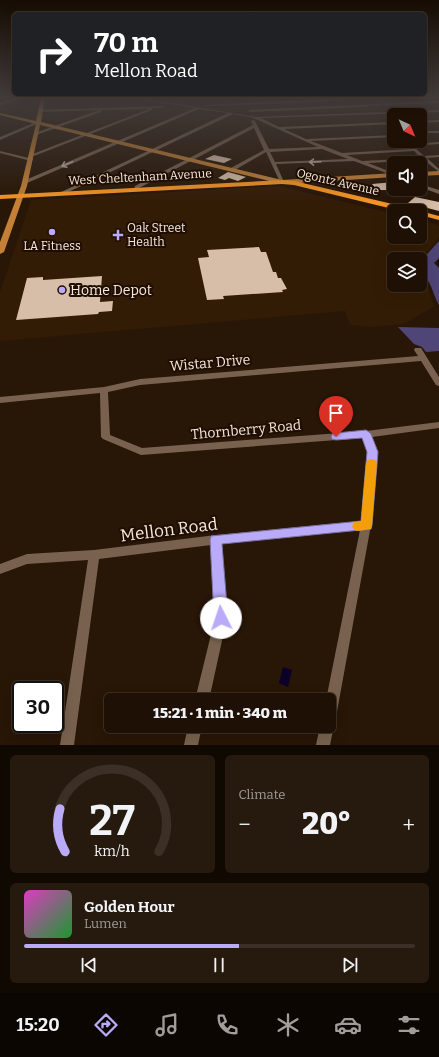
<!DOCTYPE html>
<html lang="en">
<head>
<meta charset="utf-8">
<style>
  :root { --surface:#1e1004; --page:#26190e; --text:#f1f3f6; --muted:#a19d9a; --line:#3c3026; --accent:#b9abf7 }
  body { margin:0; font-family:Bitter,serif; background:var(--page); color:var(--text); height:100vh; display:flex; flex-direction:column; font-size:15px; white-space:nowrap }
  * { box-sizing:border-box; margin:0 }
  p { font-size:13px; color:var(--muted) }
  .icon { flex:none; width:22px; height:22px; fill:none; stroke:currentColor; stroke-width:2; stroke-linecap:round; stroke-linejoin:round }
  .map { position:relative; height:745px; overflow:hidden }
  .panel { display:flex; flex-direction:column; gap:10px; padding:10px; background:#100902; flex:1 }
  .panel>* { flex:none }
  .banner { position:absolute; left:12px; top:12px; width:415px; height:84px; border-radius:6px; box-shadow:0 4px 16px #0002,0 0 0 1px var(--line); background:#202124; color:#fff; overflow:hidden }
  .needle { width:26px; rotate:136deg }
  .tools { position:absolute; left:387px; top:108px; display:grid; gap:8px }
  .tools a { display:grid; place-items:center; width:40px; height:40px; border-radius:6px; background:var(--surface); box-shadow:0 4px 16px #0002,0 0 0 1px var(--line); font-size:20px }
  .speed { position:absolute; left:12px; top:681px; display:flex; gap:8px; font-size:20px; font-weight:700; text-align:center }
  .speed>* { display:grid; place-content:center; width:52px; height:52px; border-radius:50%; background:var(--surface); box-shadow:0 4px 16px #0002,0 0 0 1px var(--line); line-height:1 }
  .speed .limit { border:2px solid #111; border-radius:6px; background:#fff; color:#111 }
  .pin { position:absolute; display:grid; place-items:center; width:34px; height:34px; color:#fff; margin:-41px -17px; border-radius:50% 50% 50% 0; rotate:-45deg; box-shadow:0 0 4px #0007 }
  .pin .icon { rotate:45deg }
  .me { position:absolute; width:44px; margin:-22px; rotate:356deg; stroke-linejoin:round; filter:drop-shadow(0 0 3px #0008) }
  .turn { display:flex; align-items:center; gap:14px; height:84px; padding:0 16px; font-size:18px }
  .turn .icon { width:52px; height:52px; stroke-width:2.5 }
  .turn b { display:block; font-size:28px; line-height:34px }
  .big { font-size:30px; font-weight:800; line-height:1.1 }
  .panel .card { flex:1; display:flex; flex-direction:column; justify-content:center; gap:6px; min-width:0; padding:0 14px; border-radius:6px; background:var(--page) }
  .panel .dial { align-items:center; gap:0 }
  .dial svg { height:104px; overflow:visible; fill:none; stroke:var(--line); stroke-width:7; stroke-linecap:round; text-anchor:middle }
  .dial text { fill:var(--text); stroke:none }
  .song { display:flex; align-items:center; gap:12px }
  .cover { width:48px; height:48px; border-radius:6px; background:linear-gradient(135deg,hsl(310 70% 55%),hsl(130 70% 35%)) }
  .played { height:4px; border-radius:2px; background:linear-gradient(90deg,var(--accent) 55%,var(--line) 55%) }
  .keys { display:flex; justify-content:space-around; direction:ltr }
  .heat { display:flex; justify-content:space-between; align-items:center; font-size:22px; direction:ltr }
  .panel .tiles { flex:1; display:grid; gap:10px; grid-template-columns:1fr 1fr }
  .card:last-child { grid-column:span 2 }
  .trip { position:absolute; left:104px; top:693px; width:232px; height:40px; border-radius:6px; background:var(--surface); box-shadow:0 4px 16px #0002,0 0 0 1px var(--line); font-weight:800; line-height:40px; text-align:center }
  .tab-bar { display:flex; height:64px; justify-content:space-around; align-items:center; background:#0c0602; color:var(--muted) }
  .tab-bar .icon { width:28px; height:28px }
  .tab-bar .selected { color:var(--accent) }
  .tab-bar b { font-size:18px; color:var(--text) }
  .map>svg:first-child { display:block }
</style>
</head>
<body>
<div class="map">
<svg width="439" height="745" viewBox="0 0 439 745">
  <rect width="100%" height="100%" fill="#281606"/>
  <!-- built -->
  <path fill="#331c05" d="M279 186 394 214V237H420V220L439 225V238L420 261V259H394V285H420V269L423 271 434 306 404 324 370 327 350 325 345 311 0 341V292L31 200Z"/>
  <!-- forest -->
  <g fill="#4f4576">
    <path d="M439 241V258L434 263 439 268V305C433 295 433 287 426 278L428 274 423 267 420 266V262Z"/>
    <path d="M398 327 439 328V351L426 352 422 347 414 344Z"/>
  </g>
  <!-- water -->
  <path fill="#0d0028" d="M283 667 292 670 288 687 279 683Z"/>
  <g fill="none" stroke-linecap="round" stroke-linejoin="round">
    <!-- stream -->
    <path stroke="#0d0028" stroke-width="1.5" d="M439 262V265"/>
  </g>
  <!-- building -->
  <g fill="#d7bea9">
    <path d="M214 155 232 159 224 163 205 159Z"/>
    <path d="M228 172 239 175 246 177 238 181 229 178 225 180 218 178Z"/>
    <path d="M394 182V190H377L372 184Z"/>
    <path d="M415 197 439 202V211L408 203Z"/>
    <path d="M259 247 261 252H266L273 272H276L278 278H281L287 289 282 290 283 292 223 296 224 299 207 300 198 258 209 257 207 250Z"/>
    <path d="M102 276 100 302 113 301 112 311 99 312 98 314 16 320 27 278 43 277V280Z"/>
  </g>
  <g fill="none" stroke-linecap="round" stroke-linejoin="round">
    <!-- minor -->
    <g fill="#78624f" fill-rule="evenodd">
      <path d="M19 98H26L0 105V103Z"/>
      <path d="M132 98H142L256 117 439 110V112L261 118 279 127 394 122V124L284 129 306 139 394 135V137L311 141 342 153 411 149 403 141H407L410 144 439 142V144L413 146 424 156 439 155V157L427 158 439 169V172L424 160 368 163 394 173V176L354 161 276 164 284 182 282 183 280 182 266 152 233 171H229V169L264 150 254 128 139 188 138 191H134L135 186 253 125 251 121 253 120 255 121 269 149 318 147 251 117 233 114 62 195 57 194 228 113 199 109 27 183H23V181L195 108ZM322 149 348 159 275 162 270 152ZM414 151 421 158 362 161 347 155Z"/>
      <path d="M347 98 360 99 302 103 206 106 204 105Z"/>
      <path d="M439 101V103L368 106 366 107 250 112 248 111 250 110Z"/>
      <path d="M163 106 164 108H152V110L34 156 30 155 149 109 101 110V112L36 135 35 133 99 110 39 112 38 110Z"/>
      <path d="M439 120V122L420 123V121Z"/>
      <path d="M36 122 39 123 0 140V137Z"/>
      <rect x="420" y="131" width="19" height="2"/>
      <path d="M0 151 33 159V160L31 161 0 153Z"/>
      <path d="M420 184 439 190V194L420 187Z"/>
      <path d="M415 348H421L439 377V386L436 385 421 361 140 385 108 392 110 435 142 448 366 431 439 422V428L372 437 378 452 371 525 336 717 332 722 334 726 330 745H316L320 726H329V700H326L360 530 222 544 227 618 209 700H195L215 618 211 545 99 559 74 745H60L88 560 27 564 0 574V564L27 554 94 550 216 535 361 521 368 452 363 438 141 455 103 439 101 437 100 393 0 403V397L104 387 140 379 418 356 414 350Z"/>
      <path d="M188 726H202L198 745H184Z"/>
    </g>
    <!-- major -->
    <g fill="#c48036" fill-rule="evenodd">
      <path d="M41 98H45L41 122 282 180 394 173V177L282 184 40 125 27 186 4 252 0 254V242L21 186 36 124 0 115V113L36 121Z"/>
      <path d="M439 171V175L420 176V172Z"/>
    </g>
    <!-- highway -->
    <g fill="#f79425" fill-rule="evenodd">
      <path d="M282 180 294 181 414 209 415 211H401L294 185 282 184 0 199V195Z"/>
      <path d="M418 211H420L439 216V220L420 215V211Z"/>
    </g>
  </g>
  <!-- one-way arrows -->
  <defs><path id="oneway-shaft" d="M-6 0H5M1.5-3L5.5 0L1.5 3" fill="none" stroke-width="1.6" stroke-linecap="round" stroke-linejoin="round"/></defs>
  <g stroke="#bdac9d">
    <use href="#oneway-shaft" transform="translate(315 162) rotate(178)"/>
    <use href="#oneway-shaft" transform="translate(67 164) rotate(157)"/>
  </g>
  <!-- sky -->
  <linearGradient id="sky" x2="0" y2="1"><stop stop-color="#160c03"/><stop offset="0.48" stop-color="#423c3b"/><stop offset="1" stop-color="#423c3b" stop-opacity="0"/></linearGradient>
  <rect width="439" height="203" fill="url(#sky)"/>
  <!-- route -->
  <path fill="#b9abf7" stroke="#786fa1" d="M366 430 369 432 371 434 378 452 372 525 371 529 222 544 228 618 226 623 221 625 216 623 214 618 210 540 211 536 361 521 367 452 362 438 336 440 332 439 331 437 332 434 336 433Z"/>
  <!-- slow -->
  <path fill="#f59e0b" d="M372 459 375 460 377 463 372 525 371 529 358 531 354 530 352 526 354 522 361 521 366 463 368 460Z"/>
  <!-- markers -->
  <g fill="#b9abf7" stroke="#1f0d01" stroke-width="1.5">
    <circle cx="52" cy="232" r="4"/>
    <path d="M116 229h4v4h4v4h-4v4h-4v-4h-4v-4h4z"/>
    <circle cx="62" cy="290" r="4"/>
  </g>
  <g text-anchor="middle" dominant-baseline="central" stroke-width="4" stroke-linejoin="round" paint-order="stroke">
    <!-- far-street labels -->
    <g font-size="12" fill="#f5e8dd" stroke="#1f0d01">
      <text transform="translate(140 177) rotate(-3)">West Cheltenham Avenue</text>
      <text transform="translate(338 182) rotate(13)">Ogontz Avenue</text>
    </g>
    <!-- far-poi labels -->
    <g font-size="12" fill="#f5e8dd" stroke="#1f0d01" text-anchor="start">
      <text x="127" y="228">Oak Street<tspan x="127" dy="14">Health</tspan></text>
      <text x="52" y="246" text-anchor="middle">LA Fitness</text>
    </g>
    <!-- poi labels -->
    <g font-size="14" fill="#f5e8dd" stroke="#1f0d01" text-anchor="start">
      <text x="70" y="290">Home Depot</text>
    </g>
    <!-- street labels -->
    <g font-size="14" fill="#f5e8dd" stroke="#1f0d01">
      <text transform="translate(210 363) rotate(-5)">Wistar Drive</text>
      <text transform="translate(246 430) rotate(-5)">Thornberry Road</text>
    </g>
    <!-- near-street labels -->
    <g font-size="17" fill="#f5e8dd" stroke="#1f0d01">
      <text transform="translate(169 530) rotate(-7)">Mellon Road</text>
    </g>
  </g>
</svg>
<div class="tools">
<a><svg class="needle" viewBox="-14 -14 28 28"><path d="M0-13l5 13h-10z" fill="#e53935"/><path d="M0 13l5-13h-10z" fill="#a19d9a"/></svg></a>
<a><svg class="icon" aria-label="sound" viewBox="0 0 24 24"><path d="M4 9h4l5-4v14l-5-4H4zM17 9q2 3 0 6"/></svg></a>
<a><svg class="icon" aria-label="search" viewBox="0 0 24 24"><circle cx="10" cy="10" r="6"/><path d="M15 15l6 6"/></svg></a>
<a><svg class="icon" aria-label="layers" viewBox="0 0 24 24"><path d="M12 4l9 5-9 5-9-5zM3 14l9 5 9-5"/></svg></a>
</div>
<div class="speed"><div class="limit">30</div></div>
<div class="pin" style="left:336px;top:437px;background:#d93025"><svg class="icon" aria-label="arrive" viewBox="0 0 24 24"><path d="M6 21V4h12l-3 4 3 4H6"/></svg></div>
<svg class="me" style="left:221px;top:618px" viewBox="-20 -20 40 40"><circle r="19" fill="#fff"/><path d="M0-13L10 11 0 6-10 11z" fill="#b9abf7"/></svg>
<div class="trip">15:21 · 1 min · 340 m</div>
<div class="banner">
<div class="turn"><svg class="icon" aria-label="right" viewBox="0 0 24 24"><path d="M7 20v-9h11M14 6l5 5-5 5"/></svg><div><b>70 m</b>Mellon Road</div></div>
</div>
</div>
<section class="panel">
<div class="tiles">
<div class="card dial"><svg viewBox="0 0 100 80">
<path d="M14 69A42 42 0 1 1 86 69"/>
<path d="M14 69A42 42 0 0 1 10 36" stroke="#b9abf7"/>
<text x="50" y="56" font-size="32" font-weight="700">27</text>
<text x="50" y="72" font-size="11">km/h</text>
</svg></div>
<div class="card"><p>Climate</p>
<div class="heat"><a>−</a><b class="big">20°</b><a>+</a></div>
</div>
<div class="card">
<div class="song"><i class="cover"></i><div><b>Golden Hour</b><p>Lumen</p></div></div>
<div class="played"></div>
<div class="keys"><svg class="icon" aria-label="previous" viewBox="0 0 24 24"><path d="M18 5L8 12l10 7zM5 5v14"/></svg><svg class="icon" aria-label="pause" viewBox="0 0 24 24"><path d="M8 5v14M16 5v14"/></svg><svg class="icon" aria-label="next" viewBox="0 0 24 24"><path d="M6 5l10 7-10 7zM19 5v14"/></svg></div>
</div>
</div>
</section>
<nav class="tab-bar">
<b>15:20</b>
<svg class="icon selected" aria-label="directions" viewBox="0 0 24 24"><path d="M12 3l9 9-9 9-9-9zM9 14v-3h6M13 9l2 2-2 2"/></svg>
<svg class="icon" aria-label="music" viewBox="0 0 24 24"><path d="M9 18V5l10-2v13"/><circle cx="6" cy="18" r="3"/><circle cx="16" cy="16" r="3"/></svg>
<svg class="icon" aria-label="phone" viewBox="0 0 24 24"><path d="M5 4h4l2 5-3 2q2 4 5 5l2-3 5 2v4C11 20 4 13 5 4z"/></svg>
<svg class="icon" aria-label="climate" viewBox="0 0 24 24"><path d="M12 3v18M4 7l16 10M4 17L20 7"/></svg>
<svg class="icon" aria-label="car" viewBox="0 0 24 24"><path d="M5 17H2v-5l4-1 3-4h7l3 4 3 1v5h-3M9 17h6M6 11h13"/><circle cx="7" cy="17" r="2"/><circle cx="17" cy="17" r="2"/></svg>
<svg class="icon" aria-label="filters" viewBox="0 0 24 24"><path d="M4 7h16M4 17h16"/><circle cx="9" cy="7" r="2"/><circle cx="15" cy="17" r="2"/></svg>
</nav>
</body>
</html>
